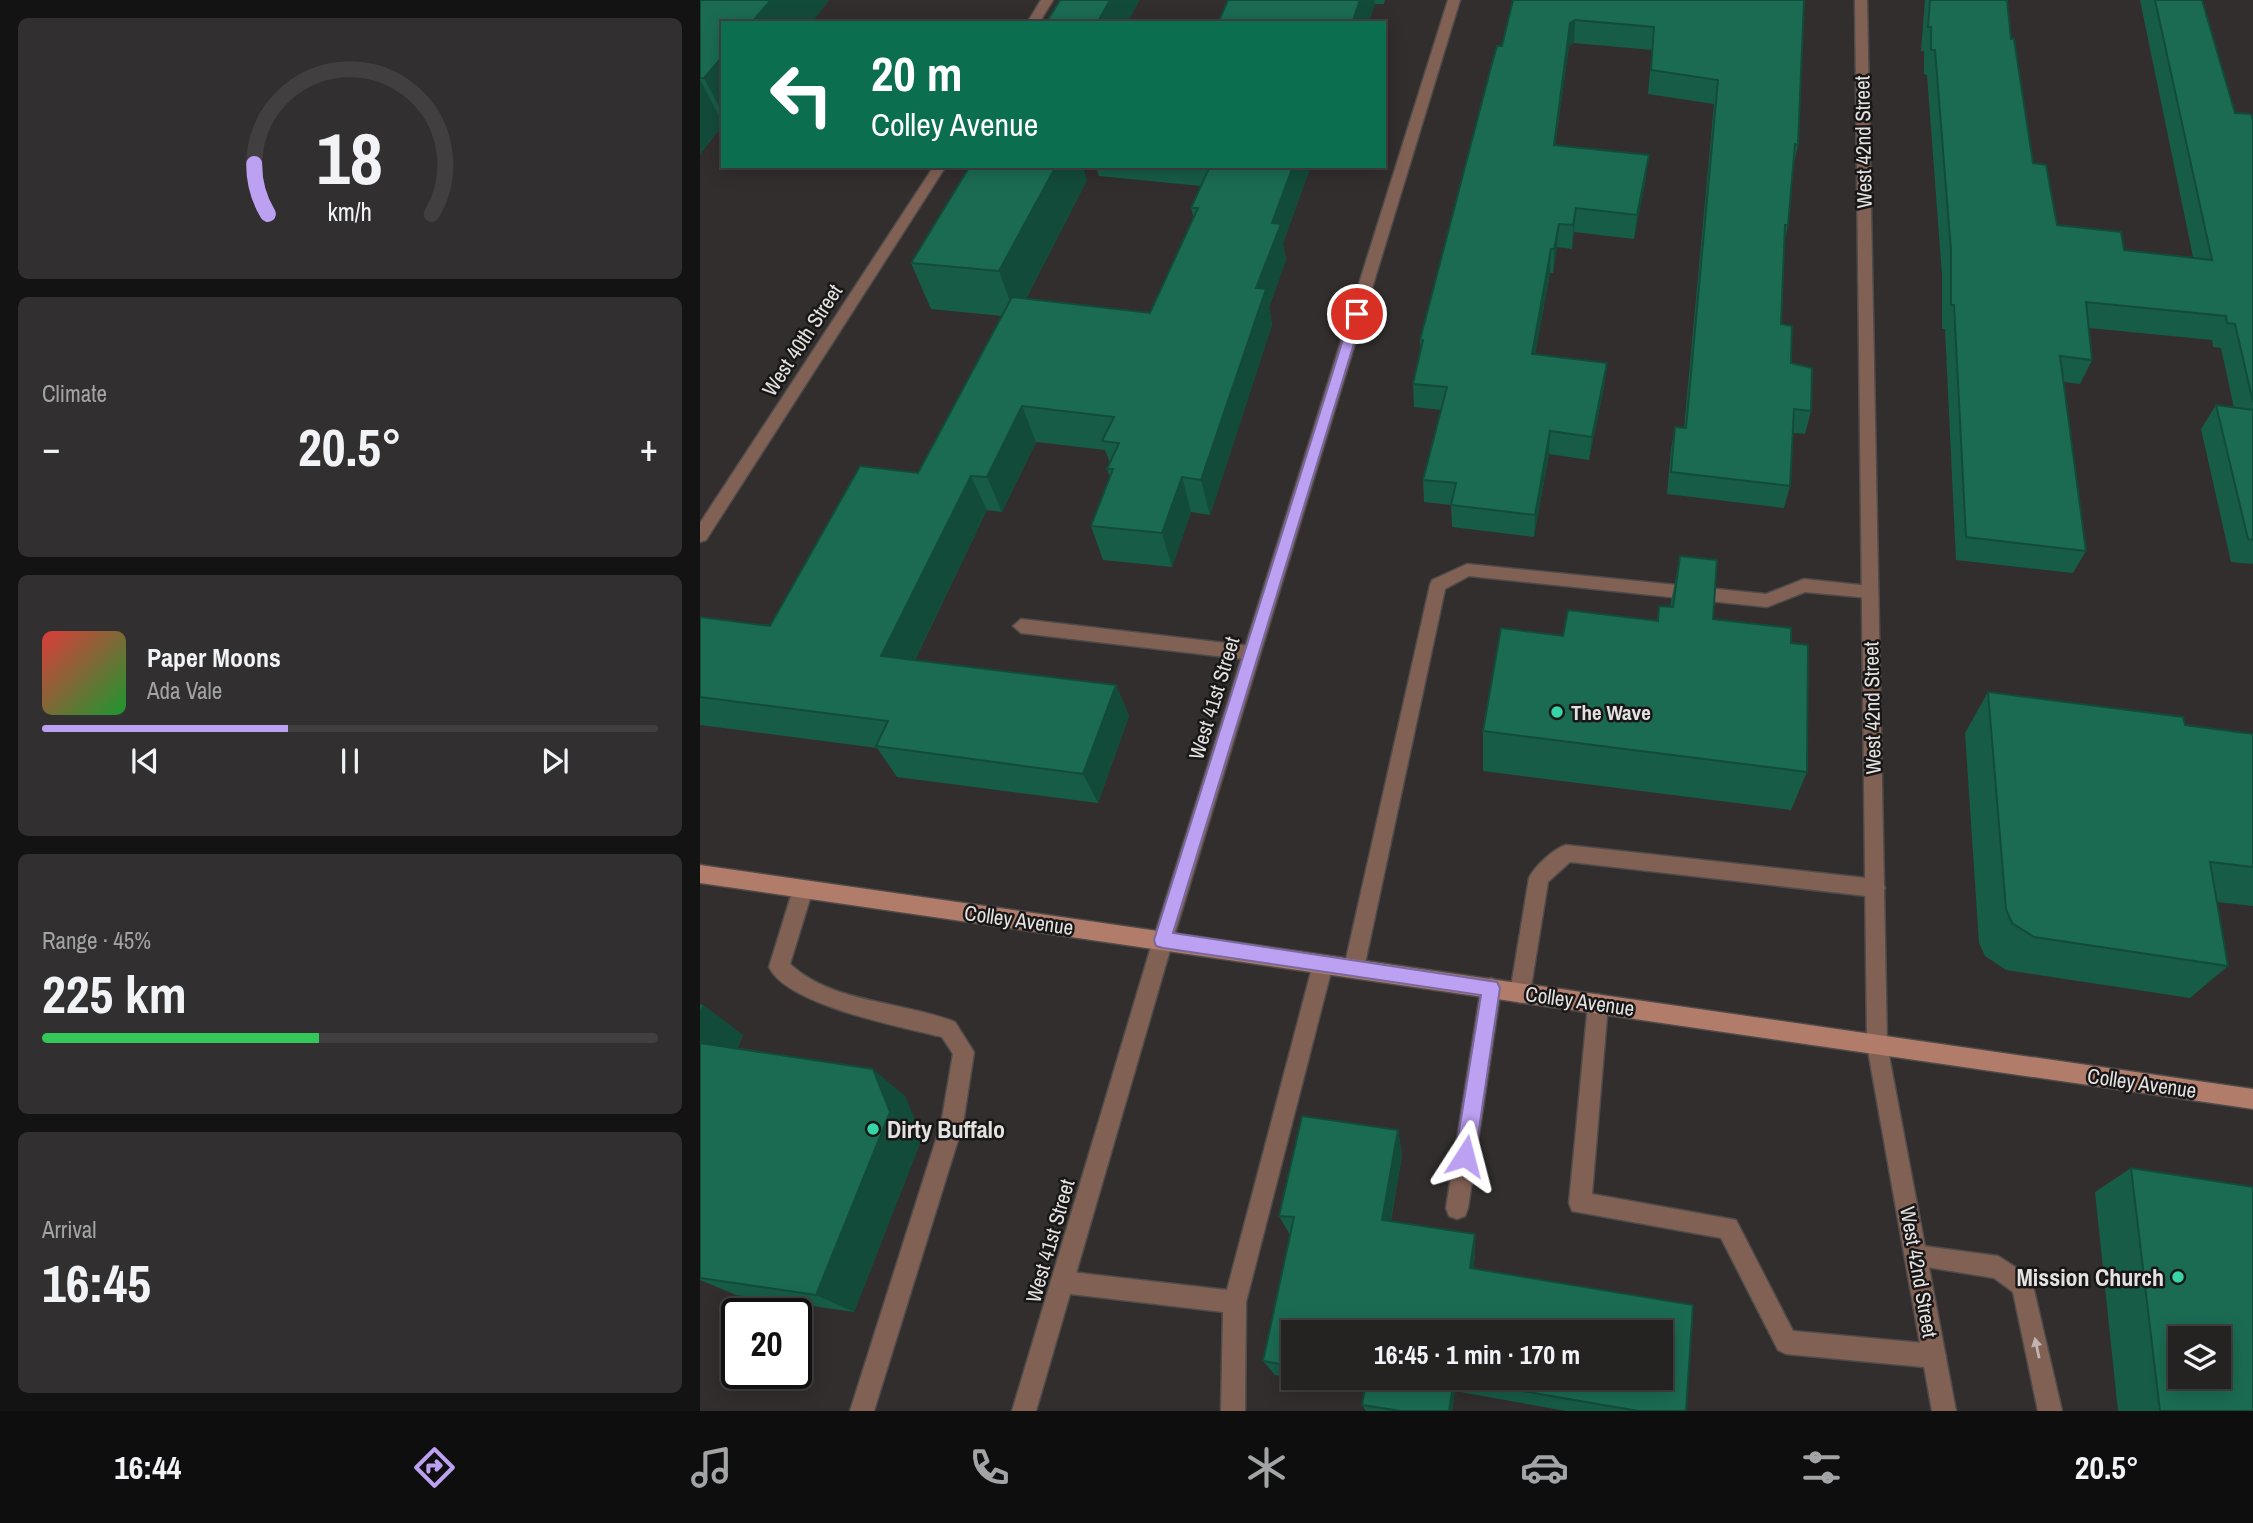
<!DOCTYPE html>
<html lang="en">
<head>
<meta charset="utf-8">
<style>
  :root { --surface:#252222; --page:#312f2f; --text:#f1f3f6; --muted:#a3a4a5; --line:#423f40; --accent:#bca0f2 }
  body { margin:0; font-family:"Archivo Narrow",sans-serif; background:var(--page); color:var(--text); height:100vh; display:flex; flex-direction:column; font-size:26px; white-space:nowrap }
  * { box-sizing:border-box; margin:0 }
  p { font-size:23px; color:var(--muted) }
  .icon { flex:none; width:38px; height:38px; fill:none; stroke:currentColor; stroke-width:2; stroke-linecap:round; stroke-linejoin:round }
  .map { position:relative; flex:1; overflow:hidden }
  .details { display:flex; flex-direction:column; gap:18px; padding:18px; background:#141313; width:700px }
  .details>* { flex:none }
  .top-card { position:absolute; left:21px; top:21px; width:665px; height:147px; border-radius:0px; box-shadow:0 4px 18px #0003,0 0 0 2px var(--line); background:#0b6e4f; color:#fff; overflow:hidden }
  .buttons { position:absolute; left:1468px; top:1326px; display:grid; gap:14px }
  .buttons a { display:grid; place-items:center; width:63px; height:63px; border-radius:0px; background:var(--surface); box-shadow:0 4px 18px #0003,0 0 0 2px var(--line); font-size:35px }
  .speed { position:absolute; left:21px; top:1298px; display:flex; gap:14px; font-size:35px; font-weight:700; text-align:center }
  .speed>* { display:grid; place-content:center; width:91px; height:91px; border-radius:50%; background:var(--surface); box-shadow:0 4px 18px #0003,0 0 0 2px var(--line); line-height:1 }
  .speed .limit { border:4px solid #111; border-radius:10px; background:#fff; color:#111 }
  .pin { position:absolute; display:grid; place-items:center; width:60px; height:60px; color:#fff; margin:-30px; border:4px solid #fff; border-radius:50%; box-shadow:0 2px 7px #0007 }
  .me { position:absolute; width:77px; margin:-38px; rotate:9deg; stroke-linejoin:round; filter:drop-shadow(0 0 5px #0008) }
  .turn { display:flex; align-items:center; gap:24px; height:147px; padding:0 35px; font-size:32px }
  .turn .icon { width:91px; height:91px; stroke-width:2.5 }
  .turn b { display:block; font-size:49px; line-height:60px }
  .big { font-size:52px; font-weight:800; line-height:1.1 }
  .details .widget { flex:1; display:flex; flex-direction:column; justify-content:center; gap:10px; min-width:0; padding:0 24px; border-radius:10px; background:var(--page) }
  .details .dial { align-items:center; gap:0 }
  .dial svg { height:182px; overflow:visible; fill:none; stroke:var(--line); stroke-width:7; stroke-linecap:round; text-anchor:middle }
  .dial text { fill:var(--text); stroke:none }
  .song { display:flex; align-items:center; gap:21px }
  .cover { width:84px; height:84px; border-radius:10px; background:linear-gradient(135deg,hsl(0 70% 55%),hsl(130 70% 35%)) }
  .played { height:7px; border-radius:4px; background:linear-gradient(90deg,var(--accent) 40%,var(--line) 40%) }
  .keys { display:flex; justify-content:space-around; direction:ltr }
  .heat { display:flex; justify-content:space-between; align-items:center; font-size:38px; direction:ltr }
  .charge { height:10px; border-radius:5px; background:linear-gradient(90deg,#34c759 45%,var(--line) 0) }
  .trip { position:absolute; left:581px; top:1320px; width:392px; height:70px; border-radius:0px; background:var(--surface); box-shadow:0 4px 18px #0003,0 0 0 2px var(--line); font-weight:800; line-height:70px; text-align:center }
  .tabs { display:flex; height:112px; justify-content:space-around; align-items:center; background:#0f0e0e; color:var(--muted) }
  .tabs .icon { width:49px; height:49px }
  .tabs .selected { color:var(--accent) }
  .tabs b { font-size:32px; color:var(--text) }
  main { display:flex; flex:1; min-height:0 }
  .map>svg:first-child { display:block }
</style>
</head>
<body>
<main>
<section class="details">
<div class="widget dial"><svg viewBox="0 0 100 80">
<path d="M14 69A42 42 0 1 1 86 69"/>
<path d="M14 69A42 42 0 0 1 8 47" stroke="#bca0f2"/>
<text x="50" y="56" font-size="32" font-weight="700">18</text>
<text x="50" y="72" font-size="11">km/h</text>
</svg></div>
<div class="widget"><p>Climate</p>
<div class="heat"><a>−</a><b class="big">20.5°</b><a>+</a></div>
</div>
<div class="widget">
<div class="song"><i class="cover"></i><div><b>Paper Moons</b><p>Ada Vale</p></div></div>
<div class="played"></div>
<div class="keys"><svg class="icon" aria-label="previous" viewBox="0 0 24 24"><path d="M18 5L8 12l10 7zM5 5v14"/></svg><svg class="icon" aria-label="pause" viewBox="0 0 24 24"><path d="M8 5v14M16 5v14"/></svg><svg class="icon" aria-label="next" viewBox="0 0 24 24"><path d="M6 5l10 7-10 7zM19 5v14"/></svg></div>
</div>
<div class="widget"><p>Range · 45%</p><b class="big">225 km</b><div class="charge"></div></div>
<div class="widget"><p>Arrival</p><b class="big">16:45</b></div>
</section>
<div class="map">
<svg width="1553" height="1411" viewBox="0 0 1553 1411">
  <rect width="100%" height="100%" fill="#312e2d"/>
  <g fill="none" stroke-linecap="round" stroke-linejoin="round">
    <!-- lane casing -->
    <g stroke="#4e4b4a" stroke-width="3">
      <g id="lane">
        <path d="M767 564 1066 594 1104 579 1170 586 1178 592 1170 598 1105 592 1067 607 769 576 745 589 664 968 661 975 654 977 647 975 644 968 730 585 732 580Z"/>
        <path d="M321 619 551 646 557 648 560 653 557 658 551 660 321 633 313 626Z"/>
        <path d="M866 845 1175 879 1182 882 1185 888 1182 894 1175 897 870 862 848 882 830 993 827 1000 820 1003 813 1000 810 993 829 878C835 866 853 849 866 845Z"/>
        <path d="M103 880 110 883 113 889 90 964C133 1004 203 1001 255 1022L274 1052 263 1124 174 1411H150L241 1124 253 1054 242 1037C202 1027 86 1005 69 967L93 889 96 883Z"/>
        <path d="M623 955 630 957 633 964 546 1302 545 1411H521L523 1312 362 1293 354 1290 351 1282 354 1274 362 1271 527 1290 613 964 616 957Z"/>
        <path d="M791 978 798 981 801 988 768 1208 765 1216 757 1219 749 1216 746 1208 781 988 784 981Z"/>
        <path d="M898 994 905 997 908 1004 892 1194 1036 1220 1093 1331 1234 1344 1242 1348 1246 1356 1242 1364 1234 1368 1086 1354 1078 1350 1021 1238 872 1211 869 1203 888 1004 891 997Z"/>
        <path d="M1216 1245 1298 1256 1331 1277 1362 1411H1338L1313 1292 1294 1278 1208 1264 1205 1256 1208 1248Z"/>
      </g>
    </g>
    <!-- street casing -->
    <g stroke="#4e4b4a" stroke-width="3">
      <g id="street">
        <path d="M341 0H353L339 23H327Z"/>
        <path d="M748 0H760L473 940 336 1411H312L453 940Z"/>
        <path d="M1155 0H1167L1187 1045 1256 1411H1232L1167 1045Z"/>
        <path d="M234 166H246L6 540 0 542V523Z"/>
      </g>
    </g>
    <!-- secondary casing -->
    <g stroke="#4e4b4a" stroke-width="3">
      <path id="secondary" d="M0 865 1553 1089V1109L0 883Z"/>
    </g>
    <!-- lane -->
    <use href="#lane" fill="#826155" fill-rule="evenodd"/>
    <!-- street -->
    <use href="#street" fill="#826155" fill-rule="evenodd"/>
    <!-- secondary -->
    <use href="#secondary" fill="#b17c69" fill-rule="evenodd"/>
  </g>
  <!-- wall -->
  <g fill="#175c47" fill-rule="evenodd">
    <path d="M0 0H129L111 23H23V125L0 154Z"/>
    <path d="M528 0H685L684 4H675L668 23H518Z"/>
    <path d="M813 0H1104L1098 145 1093 168 1088 225 1084 244 1081 324 1091 363 1111 411 1105 434 1093 433 1090 486 1084 508 967 494 971 449 975 427 984 428 1014 104 948 94 952 50 874 43 869 46 855 145 946 178 934 239 874 232 872 249 857 247 853 273H850L835 354 907 363 904 387 889 460 849 454 834 537 752 527 751 505 724 502 723 480 741 410 714 407 713 384 721 350 720 340 802 46Z"/>
    <path d="M1225 0H1307L1311 39 1333 163 1357 225 1424 250 1493 257 1440 0H1502L1535 113 1553 120V564L1531 562 1501 429 1516 405 1534 408 1521 348 1513 347 1512 340 1389 328 1392 360 1380 384 1364 382 1386 551 1373 573 1256 560 1245 329H1242V275L1227 75 1224 74V51H1221Z"/>
    <path d="M396 166H611L583 243 586 260 569 307 572 325 510 515 491 512 472 567 403 560 391 526 410 477 407 469 410 463 405 450 336 442 302 512 287 510 215 660 416 685 429 716 398 803 197 777 177 748 0 725V617L70 626 218 473 302 316 231 309 211 263 387 180 326 299 450 313 494 219 491 208 501 186 399 176Z"/>
    <path d="M980 556 1013 619 1091 643 1107 772 1091 810 783 771V731L957 621 959 606 970 607Z"/>
    <path d="M1288 692 1485 725 1553 734V906L1517 902 1528 966 1490 998 1306 970 1285 956 1279 943 1265 733Z"/>
    <path d="M0 1004 3 1005 43 1035 37 1049 205 1096 222 1138 154 1312 36 1295 0 1280Z"/>
    <path d="M602 1116 698 1130 702 1155 691 1221 775 1234V1254L773 1269 993 1305 986 1411H866L755 1391 752 1411H666L662 1405 665 1390 575 1375 563 1361 590 1235 579 1216ZM593 1332H961V1377H593Z"/>
    <path d="M1431 1168 1553 1411H1418L1395 1192Z"/>
  </g>
  <!-- shaded-wall -->
  <g fill="#134b3a">
    <path d="M71 0H129L111 23H51Z"/>
    <path d="M410 0H440L427 23H397Z"/>
    <path d="M660 0H674L675 4 668 23H652Z"/>
    <path d="M875 20 874 43 869 46 852 169 854 145 870 23Z"/>
    <path d="M23 56V114L4 78Z"/>
    <path d="M0 79 23 124 0 154Z"/>
    <path d="M949 155 946 178 934 239 937 215Z"/>
    <path d="M356 166H383L387 180 316 318 299 271Z"/>
    <path d="M593 166H611L583 243 586 260 569 307 572 325 510 515 501 480 556 288 572 223Z"/>
    <path d="M876 208 874 232 872 249 873 225Z"/>
    <path d="M859 224 857 247 853 273 854 249Z"/>
    <path d="M851 249 850 273 831 377 832 354Z"/>
    <path d="M907 363 904 387 889 460 892 437Z"/>
    <path d="M322 406 336 442 302 512 287 477Z"/>
    <path d="M850 431 849 454 834 537 835 515Z"/>
    <path d="M271 476 287 510 201 688 181 656Z"/>
    <path d="M482 477 491 512 472 567 462 533Z"/>
    <path d="M416 685 429 716 398 803 383 774Z"/>
    <path d="M3 1005 43 1035 26 1070 0 1052V1011Z"/>
    <path d="M173 1069 205 1096 222 1138 154 1312 116 1295Z"/>
    <path d="M698 1130 702 1155 687 1241 682 1220Z"/>
    <path d="M775 1234V1254L771 1287 770 1268Z"/>
    <path d="M754 1379 755 1391 752 1411H749Z"/>
  </g>
  <!-- building -->
  <g fill="#1b6b53" stroke="#134b3a" stroke-width="2" fill-rule="evenodd">
    <path d="M0 0H71L51 23H23V56L4 78H0Z"/>
    <path d="M360 0H410L397 23H346Z"/>
    <path d="M528 0H660L652 23H518Z"/>
    <path d="M813 0H1104L1098 145 1095 144 1088 225H1085L1081 324 1092 326 1091 363 1112 368 1111 411 1094 409 1090 486 971 472 975 427 986 428 1018 80 951 70 954 27 875 20 870 23 854 145 949 155 937 215 876 208 873 225 859 224 854 249H851L832 354 907 363 892 437 850 431 835 515 751 505 756 483 723 480 747 387 713 384 723 340H720L791 67 797 46H802Z"/>
    <path d="M1230 0H1307L1311 39H1314L1333 163 1346 165 1357 225 1421 232 1424 250 1512 260 1455 0H1502L1535 113 1551 114 1553 120V402L1535 324 1527 323 1526 316 1386 302 1392 360 1360 356 1386 551 1266 537 1254 305H1251V250L1235 50H1231V27H1228Z"/>
    <path d="M270 166H356L299 271 211 263Z"/>
    <path d="M510 166H593L572 223 581 224 556 288 566 289 501 480 482 477 462 533 391 526 413 469H407L419 443 402 441 414 417 322 406 287 477 271 476 181 656 416 685 383 774 176 746 188 721 0 697V617L70 626 160 466 218 473 312 297 450 313 498 208H491Z"/>
    <path d="M1516 405 1553 410V540L1548 539Z"/>
    <path d="M980 556 1017 560 1013 619 1091 628V643L1108 645 1107 772 783 731 801 628 863 636 868 610 958 621 959 606 973 607Z"/>
    <path d="M1288 692 1483 717 1485 725 1553 734V867L1510 862 1528 966 1334 937 1312 923 1306 909Z"/>
    <path d="M0 1043 173 1069 190 1112 116 1295 0 1278Z"/>
    <path d="M602 1116 698 1130 682 1220 775 1234 770 1268 993 1305 986 1411H938L754 1379 749 1411H701L662 1405 667 1378 661 1377H961V1332H593V1366L563 1361 594 1217 579 1216Z"/>
    <path d="M1431 1168 1553 1187V1411H1460ZM1480 1339H1519V1377H1480Z"/>
  </g>
  <!-- one-way arrows -->
  <defs><path id="oneway-solid" d="M-6-.8H1V-3.2L6.5 0L1 3.2V.8H-6Z" transform="scale(1.75)"/></defs>
  <use fill="#c2b5b0" href="#oneway-solid" transform="translate(1337 1348) rotate(-102)"/>
  <!-- route -->
  <path fill="#bca0f2" stroke="#7a689d" stroke-width="2" d="M657 309 663 314 473 933 797 982 800 988 775 1156 772 1163 765 1166 758 1163 755 1156 781 995 463 948 456 946 454 940 651 314Z"/>
  <!-- markers -->
  <g fill="#37d4a6" stroke="#181616" stroke-width="2.5">
    <circle cx="857" cy="712" r="7"/>
    <circle cx="173" cy="1129" r="7"/>
    <circle cx="1478" cy="1277" r="7"/>
  </g>
  <g text-anchor="middle" dominant-baseline="central" stroke-width="5" stroke-linejoin="round" paint-order="stroke">
    <!-- street labels -->
    <g font-size="21" fill="#e4e2e1" stroke="#181616">
      <text transform="translate(1163 142) rotate(-91)">West 42nd Street</text>
      <text transform="translate(102 340) rotate(-57)">West 40th Street</text>
      <text transform="translate(514 698) rotate(-73)">West 41st Street</text>
      <text transform="translate(1172 708) rotate(-91)">West 42nd Street</text>
      <text transform="translate(319 920) rotate(8)">Colley Avenue</text>
      <text transform="translate(880 1001) rotate(8)">Colley Avenue</text>
      <text transform="translate(1442 1083) rotate(8)">Colley Avenue</text>
      <text transform="translate(350 1241) rotate(-74)">West 41st Street</text>
      <text transform="translate(1219 1272) rotate(80)">West 42nd Street</text>
    </g>
    <!-- poi labels -->
    <g font-size="21" font-weight="bold" fill="#e4e2e1" stroke="#181616" text-anchor="start">
      <text x="871" y="712">The Wave</text>
    </g>
    <!-- near-poi labels -->
    <g font-size="24" font-weight="bold" fill="#e4e2e1" stroke="#181616" text-anchor="start">
      <text x="187" y="1129">Dirty Buffalo</text>
      <text x="1464" y="1277" text-anchor="end">Mission Church</text>
    </g>
  </g>
</svg>
<div class="buttons">
<a><svg class="icon" aria-label="layers" viewBox="0 0 24 24"><path d="M12 4l9 5-9 5-9-5zM3 14l9 5 9-5"/></svg></a>
</div>
<div class="speed"><div class="limit">20</div></div>
<div class="pin" style="left:657px;top:314px;background:#d93025"><svg class="icon" aria-label="arrive" viewBox="0 0 24 24"><path d="M6 21V4h12l-3 4 3 4H6"/></svg></div>
<svg class="me" style="left:765px;top:1156px" viewBox="-20 -20 40 40"><path d="M0-17L14 15 0 8-14 15z" fill="#bca0f2" stroke="#fff" stroke-width="4"/></svg>
<div class="trip">16:45 · 1 min · 170 m</div>
<div class="top-card">
<div class="turn"><svg class="icon" aria-label="left" viewBox="0 0 24 24"><path d="M17 20v-9H6M10 6l-5 5 5 5"/></svg><div><b>20 m</b>Colley Avenue</div></div>
</div>
</div>
</main>
<nav class="tabs">
<b>16:44</b>
<svg class="icon selected" aria-label="directions" viewBox="0 0 24 24"><path d="M12 3l9 9-9 9-9-9zM9 14v-3h6M13 9l2 2-2 2"/></svg>
<svg class="icon" aria-label="music" viewBox="0 0 24 24"><path d="M9 18V5l10-2v13"/><circle cx="6" cy="18" r="3"/><circle cx="16" cy="16" r="3"/></svg>
<svg class="icon" aria-label="phone" viewBox="0 0 24 24"><path d="M5 4h4l2 5-3 2q2 4 5 5l2-3 5 2v4C11 20 4 13 5 4z"/></svg>
<svg class="icon" aria-label="climate" viewBox="0 0 24 24"><path d="M12 3v18M4 7l16 10M4 17L20 7"/></svg>
<svg class="icon" aria-label="car" viewBox="0 0 24 24"><path d="M5 17H2v-5l4-1 3-4h7l3 4 3 1v5h-3M9 17h6M6 11h13"/><circle cx="7" cy="17" r="2"/><circle cx="17" cy="17" r="2"/></svg>
<svg class="icon" aria-label="filters" viewBox="0 0 24 24"><path d="M4 7h16M4 17h16"/><circle cx="9" cy="7" r="2"/><circle cx="15" cy="17" r="2"/></svg>
<b>20.5°</b>
</nav>
</body>
</html>
